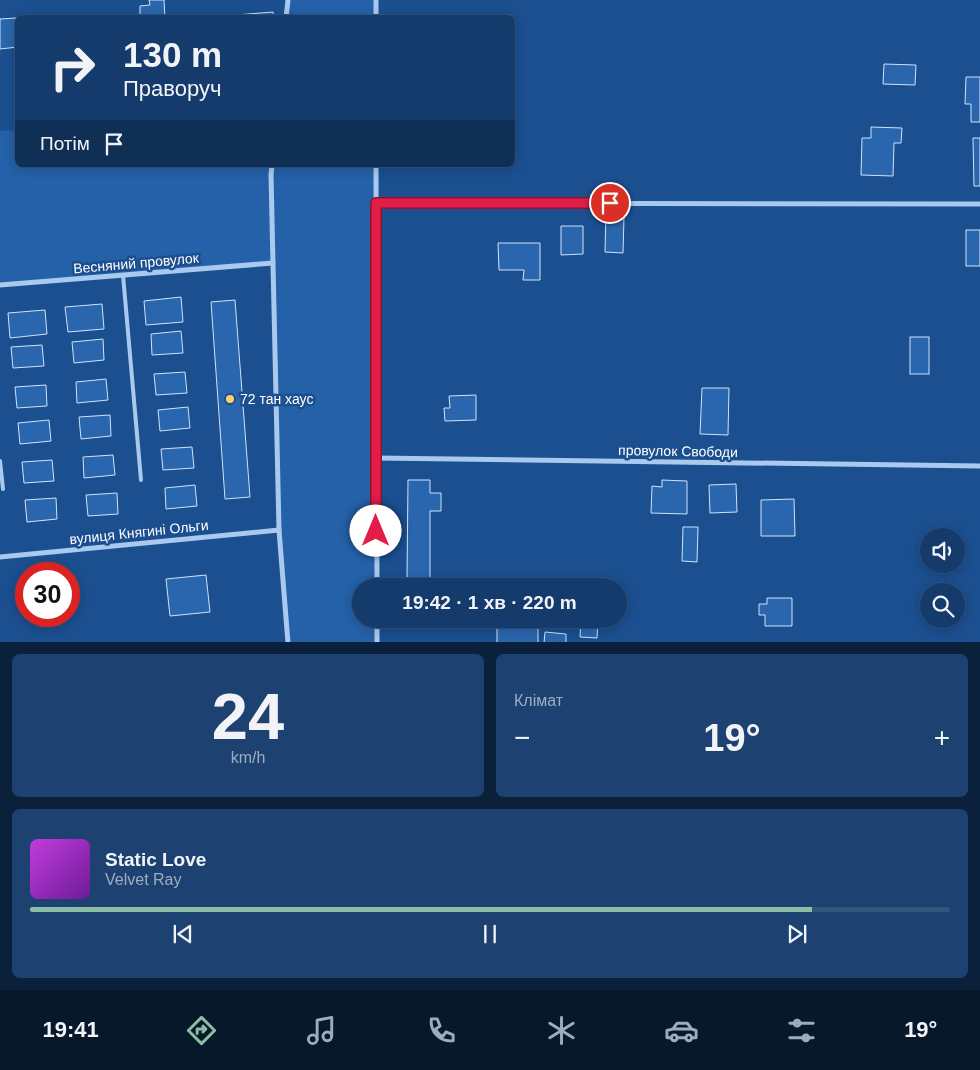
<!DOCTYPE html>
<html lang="uk">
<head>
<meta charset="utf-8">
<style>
  :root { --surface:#143b6b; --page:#1d4271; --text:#f1f3f6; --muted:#9dadc1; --line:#33557e; --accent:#8abfa5 }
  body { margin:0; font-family:Helvetica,sans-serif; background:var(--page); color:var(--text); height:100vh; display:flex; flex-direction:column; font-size:19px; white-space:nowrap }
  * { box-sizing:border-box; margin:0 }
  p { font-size:16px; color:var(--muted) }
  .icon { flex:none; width:28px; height:28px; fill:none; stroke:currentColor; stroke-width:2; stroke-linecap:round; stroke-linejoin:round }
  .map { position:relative; height:642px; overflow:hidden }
  .details { display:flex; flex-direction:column; gap:12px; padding:12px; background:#0b203b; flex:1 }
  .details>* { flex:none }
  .top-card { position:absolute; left:15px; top:15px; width:500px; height:152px; border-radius:8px; box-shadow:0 2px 12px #0003,0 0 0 1px var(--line); background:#143b6b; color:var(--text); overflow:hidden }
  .fabs { position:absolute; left:920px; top:528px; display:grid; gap:10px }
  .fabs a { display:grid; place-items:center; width:45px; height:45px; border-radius:50%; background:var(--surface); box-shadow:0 2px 12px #0003,0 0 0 1px var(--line); font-size:25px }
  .speed { position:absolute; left:15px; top:562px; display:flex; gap:10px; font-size:25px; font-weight:700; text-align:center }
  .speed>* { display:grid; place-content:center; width:65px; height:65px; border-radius:50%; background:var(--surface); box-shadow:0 2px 12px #0003,0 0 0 1px var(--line); line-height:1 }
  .speed .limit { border:8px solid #d22; background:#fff; color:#111 }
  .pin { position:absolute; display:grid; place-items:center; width:42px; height:42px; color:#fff; margin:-21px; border:2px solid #fff; border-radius:50%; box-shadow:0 1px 5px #0007 }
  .me { position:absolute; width:55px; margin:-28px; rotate:0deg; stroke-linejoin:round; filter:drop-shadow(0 0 4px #0008) }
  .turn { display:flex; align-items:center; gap:18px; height:105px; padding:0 25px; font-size:22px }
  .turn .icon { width:65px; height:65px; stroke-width:2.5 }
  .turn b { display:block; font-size:35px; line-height:42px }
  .then { display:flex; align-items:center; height:48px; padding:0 25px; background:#0003; gap:10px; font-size:19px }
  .big { font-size:38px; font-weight:600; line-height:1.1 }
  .details .tile { flex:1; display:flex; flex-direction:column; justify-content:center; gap:8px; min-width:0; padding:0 18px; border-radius:8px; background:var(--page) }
  .details .dial { align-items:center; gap:0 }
  .dial b { font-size:65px; line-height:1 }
  .song { display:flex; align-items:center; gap:15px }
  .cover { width:60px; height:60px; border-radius:8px; background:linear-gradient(135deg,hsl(290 70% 55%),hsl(280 70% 35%)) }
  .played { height:5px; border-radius:2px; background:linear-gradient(90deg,var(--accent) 85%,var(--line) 85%) }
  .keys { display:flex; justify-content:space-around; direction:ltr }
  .heat { display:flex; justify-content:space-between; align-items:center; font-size:28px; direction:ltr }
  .details .tiles { flex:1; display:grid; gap:12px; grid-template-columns:1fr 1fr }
  .tile:last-child { grid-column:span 2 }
  .trip { position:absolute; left:352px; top:578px; width:275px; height:50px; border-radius:25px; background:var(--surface); box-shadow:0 2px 12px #0003,0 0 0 1px var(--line); font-weight:600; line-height:50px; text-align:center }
  .dock { display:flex; height:80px; justify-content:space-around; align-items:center; background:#08182b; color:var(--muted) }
  .dock .icon { width:35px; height:35px }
  .dock .current { color:var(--accent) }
  .dock b { font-size:22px; color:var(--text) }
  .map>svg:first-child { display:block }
</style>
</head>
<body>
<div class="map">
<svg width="980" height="643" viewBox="0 0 980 643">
  <rect width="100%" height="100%" fill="#1b4f8f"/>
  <!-- green -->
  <g fill="#2461a8">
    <path d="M288 0H376V17L286 18Z"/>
    <path d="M17 130 18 165H376L377 586H361V619H377V642H288L279 530 273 263 0 285V131Z"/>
  </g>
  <!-- building -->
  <g fill="#2a66ad" stroke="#cfe3fa">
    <path d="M149 0H164L165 18H140V6L150 5Z"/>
    <path d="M273 12 274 18H223V16Z"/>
    <path d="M16 18 18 47 0 49V19Z"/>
    <path d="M884 64 916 65 915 85 883 84Z"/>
    <path d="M966 77H980V122H971V104H965Z"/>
    <path d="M871 127 902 128 901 143H894L893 176 861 175 862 138H871Z"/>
    <path d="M973 138H980V186H974Z"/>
    <rect x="403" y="165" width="25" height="2"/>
    <path d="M606 210H618L617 217H624L623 253 605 252Z"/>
    <path d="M561 226H583V254L561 255Z"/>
    <rect x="966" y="230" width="14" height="36"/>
    <path d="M498 243H540V280H523L524 270H499Z"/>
    <path d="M181 297 183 322 146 325 144 301Z"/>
    <path d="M235 300 250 497 225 499 211 302Z"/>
    <path d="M102 304 104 329 68 332 65 307Z"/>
    <path d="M45 310 47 334 10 338 8 313Z"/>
    <path d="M181 331 183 353 152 355 151 334Z"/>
    <rect x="910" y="337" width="19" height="37"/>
    <path d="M103 339 104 360 74 363 72 342Z"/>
    <path d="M42 345 44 366 13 368 11 347Z"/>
    <path d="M185 372 187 393 156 395 154 374Z"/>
    <path d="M106 379 108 400 77 403 76 382Z"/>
    <path d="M46 385 47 406 17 408 15 387Z"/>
    <path d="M702 388H729L728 435 700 434Z"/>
    <path d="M476 395V420L445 421 444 408H450L449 396Z"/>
    <path d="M188 407 190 428 160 431 158 410Z"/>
    <path d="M110 415 111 436 81 439 79 417Z"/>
    <path d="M49 420 51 441 20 444 18 423Z"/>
    <path d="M192 447 194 468 163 470 161 449Z"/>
    <path d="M113 455 115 475 84 478 83 457Z"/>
    <path d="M52 460 54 481 24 483 22 462Z"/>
    <path d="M408 480H430V493H441V511H430V581L407 580Z"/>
    <path d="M662 480 687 481V514L651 513 652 486 662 487Z"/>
    <path d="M736 484 737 512 710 513 709 485Z"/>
    <path d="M195 485 197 506 166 509 165 488Z"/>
    <path d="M117 493 118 514 88 516 86 495Z"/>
    <path d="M56 498 57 519 27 522 25 500Z"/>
    <path d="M794 499 795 536H761V500Z"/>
    <path d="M683 527H698L697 562 682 561Z"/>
    <path d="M206 575 210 612 170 616 166 579Z"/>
    <path d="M767 598H792V626H765V615H759V604H767Z"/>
    <rect x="453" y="619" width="25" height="5"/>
    <rect x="497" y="619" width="41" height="24"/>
    <path d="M581 619H598L597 638 580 637Z"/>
    <path d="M545 632 566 634V643H544Z"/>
  </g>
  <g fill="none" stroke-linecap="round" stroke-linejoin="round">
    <!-- service -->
    <g stroke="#a9c9ee" stroke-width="4">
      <path d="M123 275 141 480"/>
      <path d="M0 461 3 489"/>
    </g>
    <!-- minor -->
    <g stroke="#a9c9ee" stroke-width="5">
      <path d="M376 0V18"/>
      <path d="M286 18 288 0"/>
      <path d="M272 165 271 175 279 530 288 643"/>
      <path d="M376 165 377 586"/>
      <path d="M376 203 980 204"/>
      <path d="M0 285 273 263"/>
      <path d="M376 458 980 466"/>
      <path d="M0 557 279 530"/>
      <path d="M377 619V643"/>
    </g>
  </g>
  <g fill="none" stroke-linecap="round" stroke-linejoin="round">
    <!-- route casing -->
    <g stroke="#92132f" stroke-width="12">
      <path id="route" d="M376 531V203H610"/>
    </g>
    <!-- route -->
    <use href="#route" stroke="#e11d48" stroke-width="9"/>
  </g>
  <!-- markers -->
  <circle fill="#ffd166" stroke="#1b4f8f" stroke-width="2" cx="230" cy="399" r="5"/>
  <g text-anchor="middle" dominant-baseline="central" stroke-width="5" stroke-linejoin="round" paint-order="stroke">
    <!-- street labels -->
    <g font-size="14" fill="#fff" stroke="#1b4f8f">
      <text transform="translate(136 263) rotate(-5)">Весняний провулок</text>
      <text transform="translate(678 451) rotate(1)">провулок Свободи</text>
      <text transform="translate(139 532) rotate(-6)">вулиця Княгині Ольги</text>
    </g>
    <!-- poi labels -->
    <g font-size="14" fill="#fff" stroke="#1b4f8f" text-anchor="start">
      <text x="240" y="399">72 тан хаус</text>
    </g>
  </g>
</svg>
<div class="fabs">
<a><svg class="icon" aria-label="sound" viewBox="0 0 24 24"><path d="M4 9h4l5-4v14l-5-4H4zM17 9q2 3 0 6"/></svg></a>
<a><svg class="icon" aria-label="search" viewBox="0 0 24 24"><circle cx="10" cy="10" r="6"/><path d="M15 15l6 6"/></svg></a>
</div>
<div class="speed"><div class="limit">30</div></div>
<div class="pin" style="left:610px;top:203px;background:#d93025"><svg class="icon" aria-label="arrive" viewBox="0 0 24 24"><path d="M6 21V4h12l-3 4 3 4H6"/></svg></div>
<svg class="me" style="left:376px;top:531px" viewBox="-20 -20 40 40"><circle r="19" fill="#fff"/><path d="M0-13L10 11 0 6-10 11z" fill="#e11d48"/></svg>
<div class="trip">19:42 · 1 хв · 220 m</div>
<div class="top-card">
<div class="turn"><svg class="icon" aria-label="right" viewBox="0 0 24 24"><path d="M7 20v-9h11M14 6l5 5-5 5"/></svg><div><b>130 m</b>Праворуч</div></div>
<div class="then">Потім<svg class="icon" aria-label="arrive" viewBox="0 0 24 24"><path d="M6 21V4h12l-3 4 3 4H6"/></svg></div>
</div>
</div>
<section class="details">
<div class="tiles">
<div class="tile dial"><b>24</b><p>km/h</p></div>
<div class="tile"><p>Клімат</p>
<div class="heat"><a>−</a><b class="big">19°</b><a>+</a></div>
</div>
<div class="tile">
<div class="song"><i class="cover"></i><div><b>Static Love</b><p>Velvet Ray</p></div></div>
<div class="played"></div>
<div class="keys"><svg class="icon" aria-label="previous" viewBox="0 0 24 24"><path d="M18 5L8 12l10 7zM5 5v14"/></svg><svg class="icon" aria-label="pause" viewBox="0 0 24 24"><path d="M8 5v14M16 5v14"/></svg><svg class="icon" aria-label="next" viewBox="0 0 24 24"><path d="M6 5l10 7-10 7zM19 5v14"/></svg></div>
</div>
</div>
</section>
<nav class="dock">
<b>19:41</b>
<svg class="icon current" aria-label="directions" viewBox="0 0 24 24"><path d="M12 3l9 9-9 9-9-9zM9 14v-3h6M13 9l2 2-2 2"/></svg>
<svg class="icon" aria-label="music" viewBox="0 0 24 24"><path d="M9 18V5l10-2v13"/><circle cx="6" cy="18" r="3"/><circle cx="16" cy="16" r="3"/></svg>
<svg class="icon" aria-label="phone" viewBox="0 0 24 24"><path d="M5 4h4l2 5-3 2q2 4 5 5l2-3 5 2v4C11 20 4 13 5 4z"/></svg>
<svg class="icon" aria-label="climate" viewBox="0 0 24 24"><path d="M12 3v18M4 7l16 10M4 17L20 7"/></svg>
<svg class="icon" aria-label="car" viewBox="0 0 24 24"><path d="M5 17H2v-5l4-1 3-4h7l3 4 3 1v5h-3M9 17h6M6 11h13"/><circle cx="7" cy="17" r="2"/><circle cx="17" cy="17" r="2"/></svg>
<svg class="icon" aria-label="filters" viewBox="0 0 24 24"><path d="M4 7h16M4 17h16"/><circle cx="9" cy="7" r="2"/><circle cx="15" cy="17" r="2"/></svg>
<b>19°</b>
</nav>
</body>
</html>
